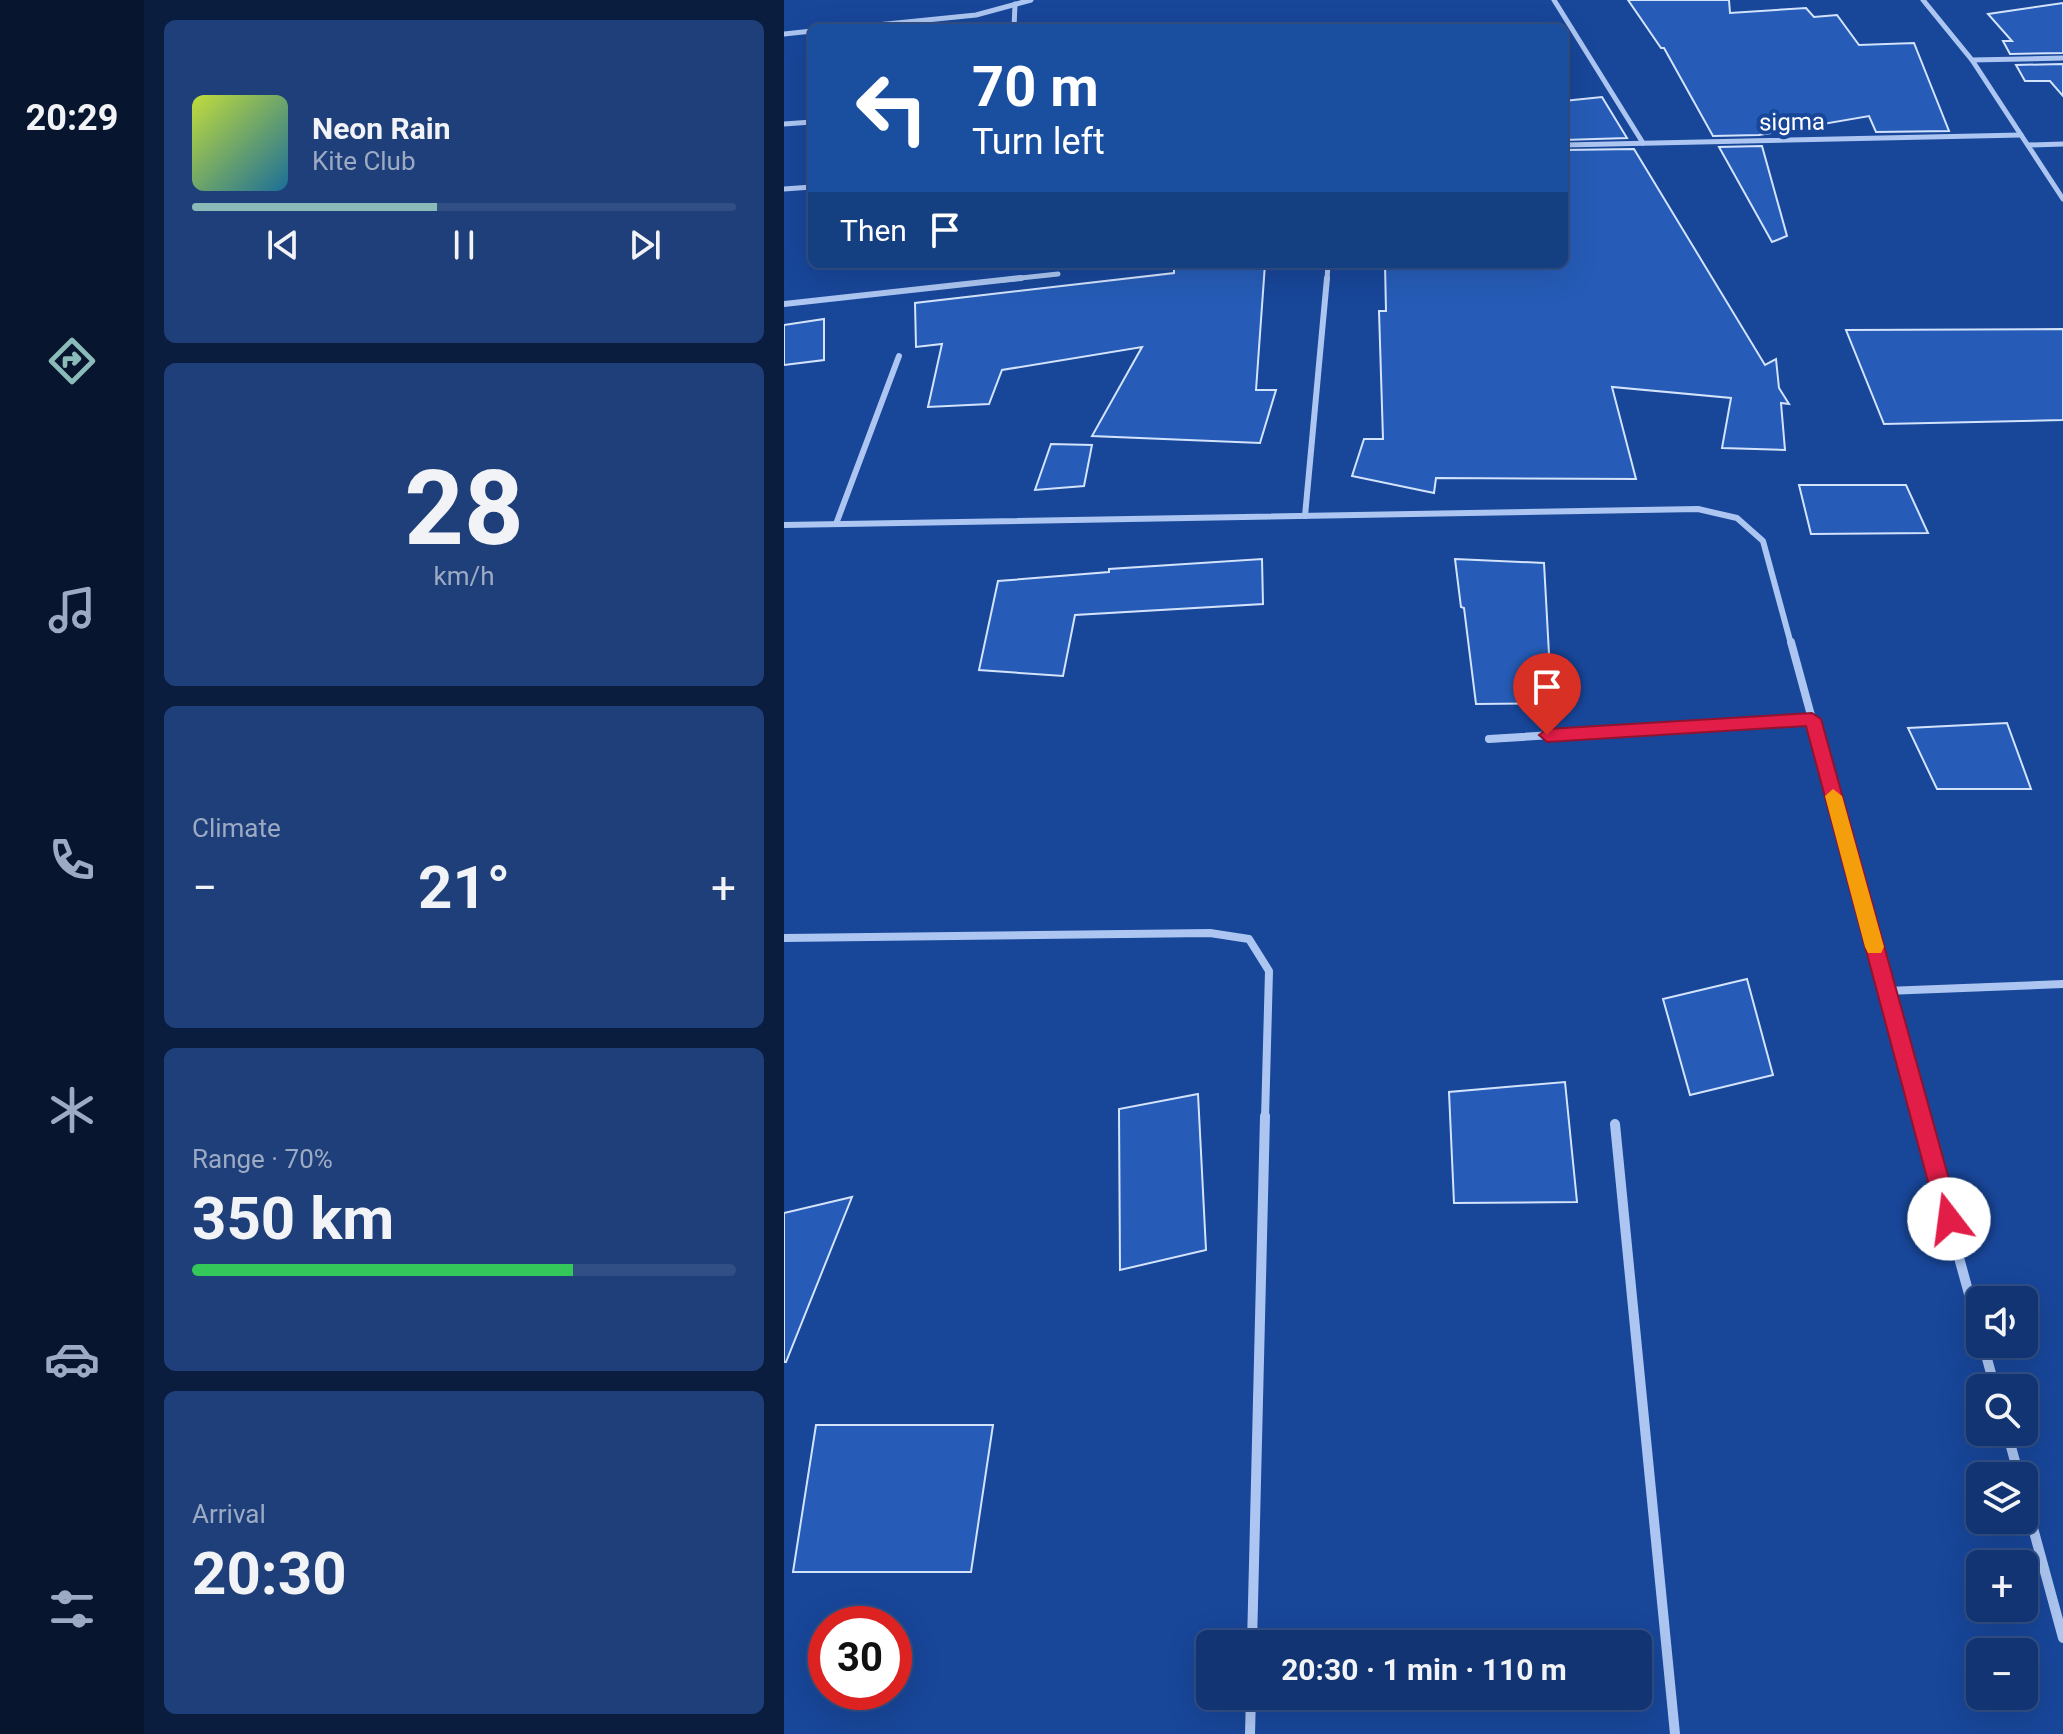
<!DOCTYPE html>
<html lang="en">
<head>
<meta charset="utf-8">
<style>
  :root { --surface:#123473; --page:#1f3f7b; --text:#f1f3f6; --muted:#9caac4; --line:#314f85; --accent:#8bbbb9 }
  body { margin:0; font-family:Roboto,sans-serif; background:var(--page); color:var(--text); height:100vh; display:flex; flex-direction:column; font-size:30px; white-space:nowrap }
  * { box-sizing:border-box; margin:0 }
  p { font-size:26px; color:var(--muted) }
  .icon { flex:none; width:44px; height:44px; fill:none; stroke:currentColor; stroke-width:2; stroke-linecap:round; stroke-linejoin:round }
  .map { position:relative; flex:1; overflow:hidden }
  .sheet { display:flex; flex-direction:column; gap:20px; padding:20px; background:#0a1d3f; width:640px }
  .sheet>* { flex:none }
  .banner { position:absolute; left:24px; top:24px; width:760px; height:244px; border-radius:12px; box-shadow:0 8px 32px #0002,0 0 0 2px var(--line); background:#1a4fa0; color:#fff; overflow:hidden }
  .fabs { position:absolute; left:1182px; top:1286px; display:grid; gap:16px }
  .fabs a { display:grid; place-items:center; width:72px; height:72px; border-radius:12px; background:var(--surface); box-shadow:0 8px 32px #0002,0 0 0 2px var(--line); font-size:40px }
  .speed { position:absolute; left:24px; top:1606px; display:flex; gap:16px; font-size:40px; font-weight:700; text-align:center }
  .speed>* { display:grid; place-content:center; width:104px; height:104px; border-radius:50%; background:var(--surface); box-shadow:0 8px 32px #0002,0 0 0 2px var(--line); line-height:1 }
  .speed .limit { border:12px solid #d22; background:#fff; color:#111 }
  .pin { position:absolute; display:grid; place-items:center; width:68px; height:68px; color:#fff; margin:-82px -34px; border-radius:50% 50% 50% 0; rotate:-45deg; box-shadow:0 0 8px #0007 }
  .pin .icon { rotate:45deg }
  .me { position:absolute; width:88px; margin:-44px; rotate:345deg; stroke-linejoin:round; filter:drop-shadow(0 0 6px #0008) }
  .turn { display:flex; align-items:center; gap:28px; height:168px; padding:0 32px; font-size:36px }
  .turn .icon { width:104px; height:104px; stroke-width:2.5 }
  .turn b { display:block; font-size:56px; line-height:68px }
  .then { display:flex; align-items:center; height:76px; padding:0 32px; background:#0003; gap:16px; font-size:30px }
  .big { font-size:60px; font-weight:700; line-height:1.1 }
  .sheet .widget { flex:1; display:flex; flex-direction:column; justify-content:center; gap:12px; min-width:0; padding:0 28px; border-radius:12px; background:var(--page) }
  .sheet .dial { align-items:center; gap:0 }
  .dial b { font-size:104px; line-height:1 }
  .song { display:flex; align-items:center; gap:24px }
  .cover { width:96px; height:96px; border-radius:12px; background:linear-gradient(135deg,hsl(70 70% 55%),hsl(200 70% 35%)) }
  .played { height:8px; border-radius:4px; background:linear-gradient(90deg,var(--accent) 45%,var(--line) 45%) }
  .keys { display:flex; justify-content:space-around; direction:ltr }
  .heat { display:flex; justify-content:space-between; align-items:center; font-size:44px; direction:ltr }
  .charge { height:12px; border-radius:6px; background:linear-gradient(90deg,#34c759 70%,var(--line) 0) }
  .trip { position:absolute; left:412px; top:1630px; width:456px; height:80px; border-radius:12px; background:var(--surface); box-shadow:0 8px 32px #0002,0 0 0 2px var(--line); font-weight:700; line-height:80px; text-align:center }
  main { display:flex; flex:1; min-height:0 }
  .tabs { display:flex; flex-direction:column; width:144px; justify-content:space-around; align-items:center; background:#07152e; color:var(--muted) }
  .tabs .icon { width:56px; height:56px }
  .tabs .active { color:var(--accent) }
  .tabs b { font-size:36px; color:var(--text) }
  .map>svg:first-child { display:block }
</style>
</head>
<body>
<main>
<nav class="tabs">
<b>20:29</b>
<svg class="icon active" aria-label="directions" viewBox="0 0 24 24"><path d="M12 3l9 9-9 9-9-9zM9 14v-3h6M13 9l2 2-2 2"/></svg>
<svg class="icon" aria-label="music" viewBox="0 0 24 24"><path d="M9 18V5l10-2v13"/><circle cx="6" cy="18" r="3"/><circle cx="16" cy="16" r="3"/></svg>
<svg class="icon" aria-label="phone" viewBox="0 0 24 24"><path d="M5 4h4l2 5-3 2q2 4 5 5l2-3 5 2v4C11 20 4 13 5 4z"/></svg>
<svg class="icon" aria-label="climate" viewBox="0 0 24 24"><path d="M12 3v18M4 7l16 10M4 17L20 7"/></svg>
<svg class="icon" aria-label="car" viewBox="0 0 24 24"><path d="M5 17H2v-5l4-1 3-4h7l3 4 3 1v5h-3M9 17h6M6 11h13"/><circle cx="7" cy="17" r="2"/><circle cx="17" cy="17" r="2"/></svg>
<svg class="icon" aria-label="filters" viewBox="0 0 24 24"><path d="M4 7h16M4 17h16"/><circle cx="9" cy="7" r="2"/><circle cx="15" cy="17" r="2"/></svg>
</nav>
<section class="sheet">
<div class="widget">
<div class="song"><i class="cover"></i><div><b>Neon Rain</b><p>Kite Club</p></div></div>
<div class="played"></div>
<div class="keys"><svg class="icon" aria-label="previous" viewBox="0 0 24 24"><path d="M18 5L8 12l10 7zM5 5v14"/></svg><svg class="icon" aria-label="pause" viewBox="0 0 24 24"><path d="M8 5v14M16 5v14"/></svg><svg class="icon" aria-label="next" viewBox="0 0 24 24"><path d="M6 5l10 7-10 7zM19 5v14"/></svg></div>
</div>
<div class="widget dial"><b>28</b><p>km/h</p></div>
<div class="widget"><p>Climate</p>
<div class="heat"><a>−</a><b class="big">21°</b><a>+</a></div>
</div>
<div class="widget"><p>Range · 70%</p><b class="big">350 km</b><div class="charge"></div></div>
<div class="widget"><p>Arrival</p><b class="big">20:30</b></div>
</section>
<div class="map">
<svg width="1279" height="1734" viewBox="0 0 1279 1734">
  <rect width="100%" height="100%" fill="#184699"/>
  <!-- building -->
  <g fill="#265cb7" stroke="#d3e3fc" stroke-width="2">
    <path d="M844 0H945L946 13 1022 8 1030 17 1053 15 1075 45 1130 43 1165 131 1092 132 1085 116 975 135 929 136 880 48H877Z"/>
    <path d="M1279 3V53L1226 54 1219 41H1228L1204 14Z"/>
    <path d="M1279 64V96L1266 81H1241L1232 65Z"/>
    <path d="M818 97 843 138 780 140V101Z"/>
    <path d="M978 146 1003 236 988 242 935 147Z"/>
    <path d="M850 149 981 365 992 359 995 388 1005 404 997 403 1001 450 938 448 947 398 828 387 852 479 652 478 650 493 568 476 580 439H599L595 311H602L601 264H780V150Z"/>
    <path d="M390 264H481L472 390H492L476 443 308 436 358 347 218 370 205 404 144 407 158 344 132 347 131 303 390 273Z"/>
    <path d="M40 319V360L0 365V325Z"/>
    <path d="M1279 329V420L1100 424 1062 330Z"/>
    <path d="M267 444 308 445 300 486 251 490Z"/>
    <path d="M1015 485H1122L1144 533 1027 534Z"/>
    <path d="M478 559 479 604 291 615 279 676 195 670 214 581 325 572V569Z"/>
    <path d="M671 559 760 563 765 654 777 703 692 704 680 608 677 607Z"/>
    <path d="M1223 723 1247 789H1153L1124 728Z"/>
    <path d="M963 979 989 1075 906 1095 879 999Z"/>
    <path d="M781 1082 793 1202 670 1203 665 1092Z"/>
    <path d="M414 1094 422 1250 336 1270 335 1109Z"/>
    <path d="M68 1197 2 1362H0V1213Z"/>
    <path d="M32 1425H209L187 1572H9Z"/>
  </g>
  <g fill="none" stroke-linecap="round" stroke-linejoin="round">
    <!-- minor-far3 -->
    <g stroke="#acc6f1" stroke-width="5">
      <path d="M770 0 859 143"/>
      <path d="M1139 0 1188 60 1279 199"/>
      <path d="M63 28 192 15 247 0"/>
      <path d="M230 28 231 4"/>
      <path d="M0 34 28 31"/>
      <path d="M1188 60 1279 58"/>
      <path d="M0 124 28 122"/>
      <path d="M780 145 1237 135"/>
      <path d="M1244 145 1279 144"/>
      <path d="M0 189 28 187"/>
      <path d="M219 280 274 274"/>
      <path d="M543 280 544 264"/>
    </g>
    <!-- minor-far2 -->
    <g stroke="#acc6f1" stroke-width="6">
      <path d="M0 304 237 278"/>
      <path d="M521 516 543 278"/>
      <path d="M52 524 115 356"/>
      <path d="M0 525 914 509 953 518 979 541 1007 644"/>
    </g>
    <!-- minor-far1 -->
    <g stroke="#acc6f1" stroke-width="8">
      <path d="M1007 642 1137 1118"/>
      <path d="M705 739 1028 719"/>
      <path d="M0 938 426 933 465 939 485 971 481 1118"/>
      <path d="M1102 991 1279 984"/>
    </g>
    <!-- minor -->
    <g stroke="#acc6f1" stroke-width="10">
      <path d="M1136 1116 1196 1334"/>
      <path d="M831 1124 891 1734"/>
      <path d="M1199 1344 1211 1388"/>
      <path d="M1223 1432 1235 1476"/>
      <path d="M1240 1495 1279 1638"/>
      <path d="M468 1644 481 1116"/>
      <path d="M466 1734 467 1696"/>
    </g>
  </g>
  <!-- route -->
  <path fill="#e11d48" stroke="#92132f" stroke-width="2" d="M1028 713 1037 719 1176 1219 1173 1227 1165 1230 1157 1227 1154 1219 1022 726 763 742 755 735 763 729Z"/>
  <!-- slow -->
  <path fill="#f59e0b" d="M1049 789 1058 796 1100 947 1097 953H1084L1081 947 1041 796Z"/>
  <g text-anchor="middle" dominant-baseline="central" stroke-width="8" stroke-linejoin="round" paint-order="stroke">
    <!-- far-street labels -->
    <g font-size="24" fill="#fff" stroke="#184699">
      <text transform="translate(1008 122) rotate(-1)">sigma</text>
    </g>
  </g>
</svg>
<div class="fabs">
<a><svg class="icon" aria-label="sound" viewBox="0 0 24 24"><path d="M4 9h4l5-4v14l-5-4H4zM17 9q2 3 0 6"/></svg></a>
<a><svg class="icon" aria-label="search" viewBox="0 0 24 24"><circle cx="10" cy="10" r="6"/><path d="M15 15l6 6"/></svg></a>
<a><svg class="icon" aria-label="layers" viewBox="0 0 24 24"><path d="M12 4l9 5-9 5-9-5zM3 14l9 5 9-5"/></svg></a>
<a>+</a>
<a>−</a>
</div>
<div class="speed"><div class="limit">30</div></div>
<div class="pin" style="left:763px;top:735px;background:#d93025"><svg class="icon" aria-label="arrive" viewBox="0 0 24 24"><path d="M6 21V4h12l-3 4 3 4H6"/></svg></div>
<svg class="me" style="left:1165px;top:1219px" viewBox="-20 -20 40 40"><circle r="19" fill="#fff"/><path d="M0-13L10 11 0 6-10 11z" fill="#e11d48"/></svg>
<div class="trip">20:30 · 1 min · 110 m</div>
<div class="banner">
<div class="turn"><svg class="icon" aria-label="left" viewBox="0 0 24 24"><path d="M17 20v-9H6M10 6l-5 5 5 5"/></svg><div><b>70 m</b>Turn left</div></div>
<div class="then">Then<svg class="icon" aria-label="arrive" viewBox="0 0 24 24"><path d="M6 21V4h12l-3 4 3 4H6"/></svg></div>
</div>
</div>
</main>
</body>
</html>
